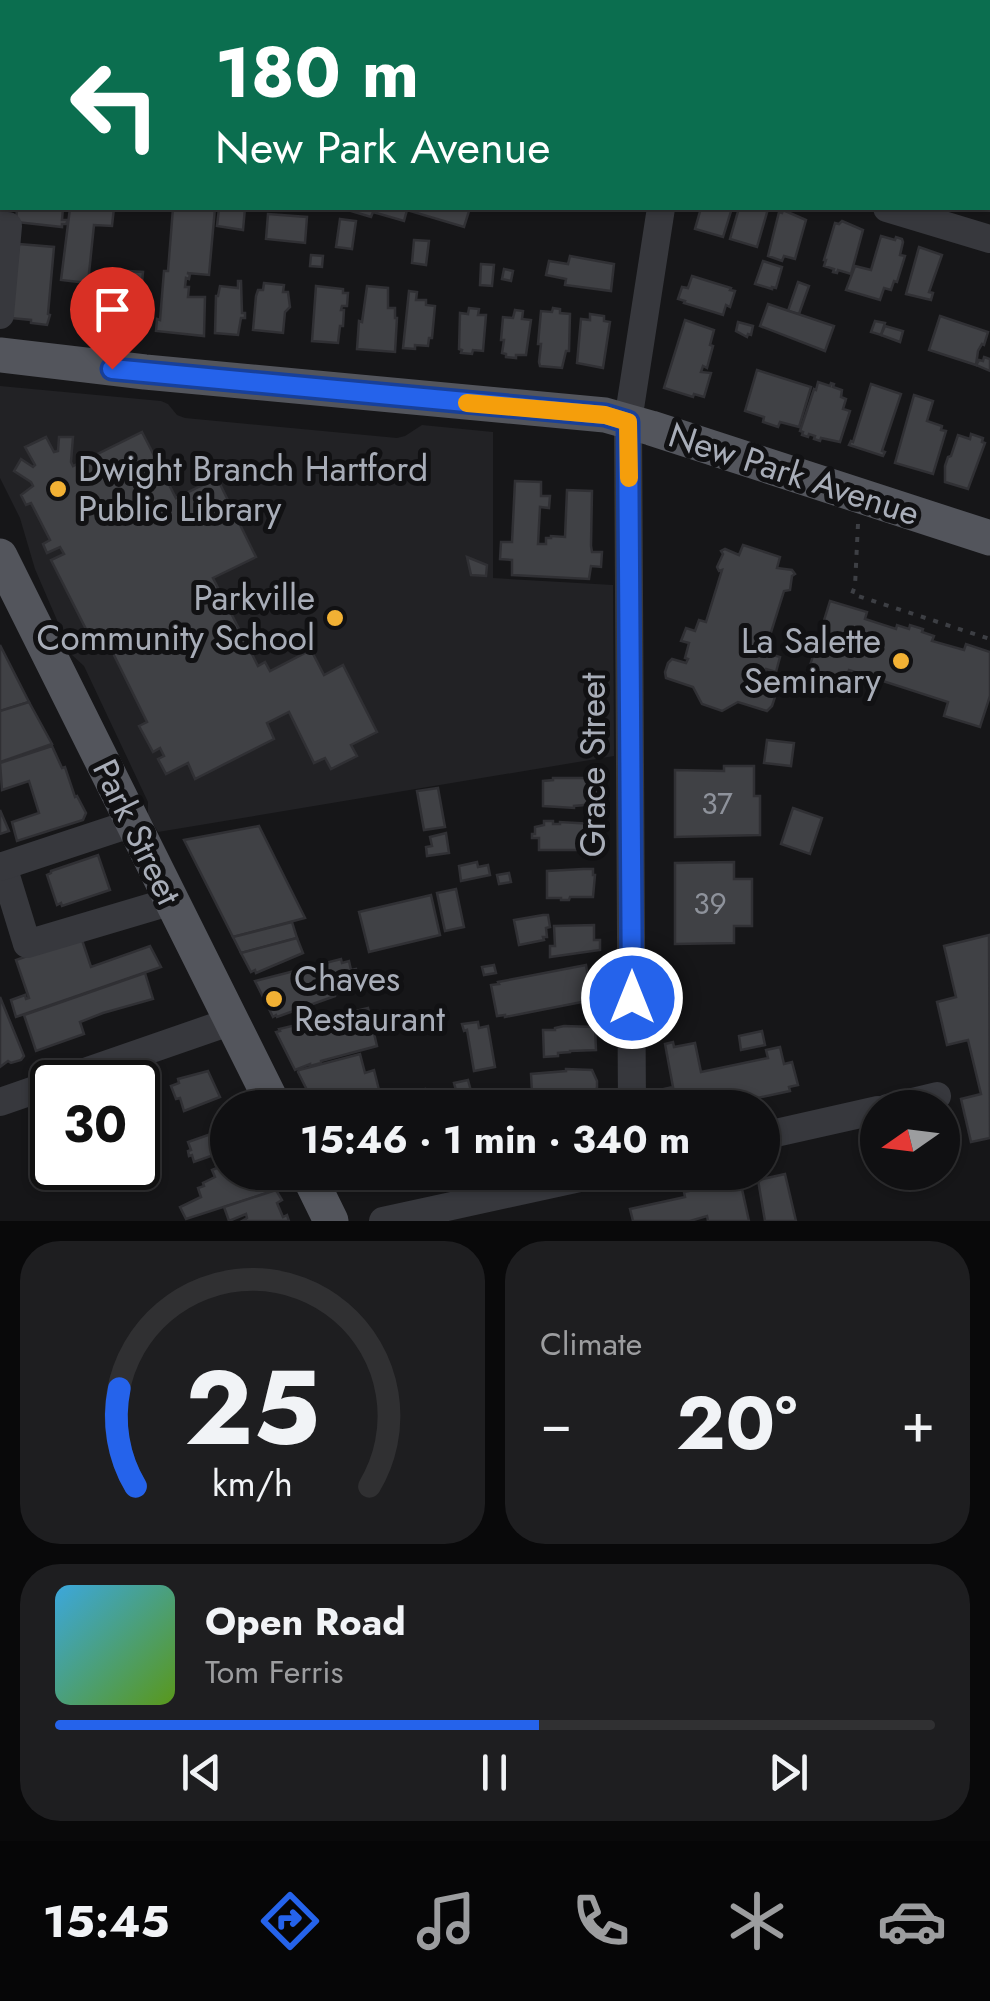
<!DOCTYPE html>
<html lang="en">
<head>
<meta charset="utf-8">
<style>
  :root { --surface:#101012; --page:#1e1e20; --text:#f1f3f6; --muted:#9c9d9f; --line:#303032; --accent:#2563eb }
  body { margin:0; font-family:Jost,sans-serif; background:var(--page); color:var(--text); height:100vh; display:flex; flex-direction:column; font-size:38px; white-space:nowrap }
  * { box-sizing:border-box; margin:0 }
  p { font-size:32px; color:var(--muted) }
  .icon { flex:none; width:55px; height:55px; fill:none; stroke:currentColor; stroke-width:2; stroke-linecap:round; stroke-linejoin:round }
  .map { position:relative; height:1221px; overflow:hidden }
  .side { display:flex; flex-direction:column; gap:20px; padding:20px; background:#09090a; flex:1 }
  .side>* { flex:none }
  .hud { position:absolute; left:0px; top:0px; width:990px; height:210px; box-shadow:0 2px 8px #0004,0 0 0 2px var(--line); background:#0b6e4f; color:#fff; overflow:hidden }
  .needle { width:65px; rotate:256deg }
  .buttons { position:absolute; left:860px; top:1090px; display:grid; gap:20px }
  .buttons a { display:grid; place-items:center; width:100px; height:100px; border-radius:50%; background:var(--surface); box-shadow:0 2px 8px #0004,0 0 0 2px var(--line); font-size:50px }
  .speed { position:absolute; left:30px; top:1060px; display:flex; gap:20px; font-size:50px; font-weight:700; text-align:center }
  .speed>* { display:grid; place-content:center; width:130px; height:130px; border-radius:50%; background:var(--surface); box-shadow:0 2px 8px #0004,0 0 0 2px var(--line); line-height:1 }
  .speed .limit { border:5px solid #111; border-radius:15px; background:#fff; color:#111 }
  .pin { position:absolute; display:grid; place-items:center; width:85px; height:85px; color:#fff; margin:-102px -42px; border-radius:50% 50% 50% 0; rotate:-45deg; box-shadow:0 0 10px #0007 }
  .pin .icon { rotate:45deg }
  .me { position:absolute; width:110px; margin:-55px; rotate:0deg; stroke-linejoin:round; filter:drop-shadow(0 0 8px #0008) }
  .turn { display:flex; align-items:center; gap:35px; height:210px; padding:0 50px; font-size:45px }
  .turn .icon { width:130px; height:130px; stroke-width:2.5 }
  .turn b { display:block; font-size:70px; line-height:85px }
  .big { font-size:75px; font-weight:700; line-height:1.1 }
  .side .card { flex:1; display:flex; flex-direction:column; justify-content:center; gap:15px; min-width:0; padding:0 35px; border-radius:40px; background:var(--page) }
  .side .dial { align-items:center; gap:0 }
  .dial svg { height:260px; overflow:visible; fill:none; stroke:var(--line); stroke-width:7; stroke-linecap:round; text-anchor:middle }
  .dial text { fill:var(--text); stroke:none }
  .song { display:flex; align-items:center; gap:30px }
  .cover { width:120px; height:120px; border-radius:15px; background:linear-gradient(135deg,hsl(200 70% 55%),hsl(90 70% 35%)) }
  .played { height:10px; border-radius:5px; background:linear-gradient(90deg,var(--accent) 55%,var(--line) 55%) }
  .keys { display:flex; justify-content:space-around; direction:ltr }
  .heat { display:flex; justify-content:space-between; align-items:center; font-size:55px; direction:ltr }
  .side .tiles { flex:1; display:grid; gap:20px; grid-template-columns:1fr 1fr }
  .card:last-child { grid-column:span 2 }
  .trip { position:absolute; left:210px; top:1090px; width:570px; height:100px; border-radius:50px; background:var(--surface); box-shadow:0 2px 8px #0004,0 0 0 2px var(--line); font-weight:700; line-height:100px; text-align:center }
  .menu { display:flex; height:160px; justify-content:space-around; align-items:center; background:#060607; color:var(--muted) }
  .menu .icon { width:70px; height:70px }
  .menu .selected { color:var(--accent) }
  .menu b { font-size:45px; color:var(--text) }
  .map>svg:first-child { display:block }
</style>
</head>
<body>
<div class="map">
<svg width="990" height="1221" viewBox="0 0 990 1221">
  <rect width="100%" height="100%" fill="#161618"/>
  <!-- built -->
  <path fill="#222225" d="M0 386 161 401 168 404 177 415 185 418 397 438 405 436 422 425 493 432V578L613 585 614 756 158 832 148 815V802L84 666 72 655 35 569 20 518 0 478Z"/>
  <!-- building -->
  <g fill="#404145" stroke="#303034" stroke-width="2.5">
    <path d="M2 133V183L0 184V134Z"/>
    <path d="M17 208H63L62 220H68L66 224H62V227L16 222Z"/>
    <path d="M70 208H114L112 226 94 225 88 283 61 280Z"/>
    <path d="M173 208H215L209 275 187 273 190 274 189 279 186 278 185 287H189L188 297H205L204 336 156 331 157 319 160 320 164 271H168Z"/>
    <path d="M219 208H245L243 230 217 226Z"/>
    <path d="M341 208H470L464 227 407 210 404 221 373 212 371 217Z"/>
    <path d="M701 208H732L723 237 695 229Z"/>
    <path d="M739 208 768 209 757 247 730 239Z"/>
    <path d="M783 210 806 220 795 259 784 256 782 261 768 256 779 212 782 213Z"/>
    <path d="M268 214 307 217 305 243 266 239Z"/>
    <path d="M340 219 356 221 352 249 336 247Z"/>
    <path d="M842 221 863 230 851 274 838 270 837 273 833 272 834 269 824 266 826 260H824L835 223 839 224Z"/>
    <path d="M881 236 895 240 896 237 902 239 903 242 900 255 905 256 897 282 894 281 891 290 884 288 880 300 846 290 855 266 871 270Z"/>
    <path d="M414 240 429 241 426 265 412 263Z"/>
    <path d="M19 244 54 247 48 314 50 315 47 325 31 323V320L10 318Z"/>
    <path d="M919 247 942 255 929 292 933 293 931 300 906 294Z"/>
    <path d="M311 255 323 256 322 267 310 266Z"/>
    <path d="M570 256 614 264 611 291 565 285 566 279 546 275 549 261 568 264Z"/>
    <path d="M763 261 782 267 776 288 772 287V289L755 284Z"/>
    <path d="M481 264 494 265 492 286 480 285Z"/>
    <path d="M504 269 513 271 511 281 502 279Z"/>
    <path d="M113 270 143 272 138 326 109 324Z"/>
    <path d="M692 276 731 288 730 290 735 291 730 307 726 305 723 315 684 303 685 301 678 299 682 287 688 288Z"/>
    <path d="M238 281H241L242 313H245V318H241L238 335 215 333 216 296H218L220 286 238 288Z"/>
    <path d="M798 282 809 286 799 314 788 311Z"/>
    <path d="M264 283 284 285 283 292H288L290 307 285 312 283 333 253 330 256 296 258 290H263Z"/>
    <path d="M316 286 343 289V293H348L347 306H342L341 310H344L343 326H340L338 343 312 341Z"/>
    <path d="M367 286 388 288V308H395V318H397L395 352 357 349 359 321 362 322Z"/>
    <path d="M409 291 417 292 416 300H426V305L435 306 432 338H429L428 346 415 345V349L403 348Z"/>
    <path d="M768 304 834 326 825 351 760 326Z"/>
    <path d="M469 308 479 309 478 315H486L483 351 473 350 472 354 461 353 462 350 459 349 460 313 468 314Z"/>
    <path d="M553 308 560 309V313L570 314 569 351H566L562 368 540 366 539 362 541 344H538L541 311 552 312Z"/>
    <path d="M515 310 523 311 522 319 531 320 526 355H516V358L506 357V354L502 353 504 340H501L503 317 513 318Z"/>
    <path d="M590 314 604 316V321L610 322 603 368 577 363 581 319 590 320Z"/>
    <path d="M940 316 988 332 984 345 982 344 978 351 976 365 929 350Z"/>
    <path d="M685 320 714 330 710 345 713 346 707 368 703 366 701 372 711 373 704 397 694 394 693 397 664 388Z"/>
    <path d="M875 321 885 323 881 335 871 332Z"/>
    <path d="M738 322 753 326 751 335 748 334 747 337 736 331Z"/>
    <path d="M885 326 903 331 900 342 881 335Z"/>
    <path d="M984 357 990 359V371L976 365 979 360 983 361Z"/>
    <path d="M757 370 811 387 799 427 780 422 778 427 763 422 764 417 745 411Z"/>
    <path d="M818 382 830 386 831 383 834 384 833 387 842 390 841 397 846 399 843 409 850 411 840 442 821 438 820 441 814 439 815 436 809 434 808 437 802 435 803 432 800 431 814 389 816 390Z"/>
    <path d="M871 384 901 394 882 451 885 452 883 456 849 445 851 441 853 442Z"/>
    <path d="M914 395 933 401 927 421 942 426 941 430 946 431 933 474 895 463Z"/>
    <path d="M142 432 176 498 217 478 256 557 213 578 258 666 265 662 270 671 311 650 324 675 343 665 377 732 351 745 357 756 331 769 325 758 314 763 289 712 267 723 274 739 195 779 188 763 166 774 158 759 164 756 160 748 153 752 139 726 147 722 103 633 91 639 51 560 64 554 60 547 47 553 43 544 50 540 31 503 26 505 21 495 33 486 31 482 14 471 21 459 33 467 35 465 25 447 46 437 54 452 58 451 59 437H73L71 462 73 466Z"/>
    <path d="M971 434 983 438 982 442 985 443 968 489 945 482V466L948 457 951 456 958 435 970 439Z"/>
    <path d="M515 481 541 482V496H550L549 508 540 507 538 544H546V538H551V536L565 537 567 490 592 491 591 546 592 552H602L601 567 591 566 589 579 512 575V560L500 559 501 542H512Z"/>
    <path d="M743 545 780 557 777 568 792 570 795 574 792 576 790 590 784 591 768 642 774 643 770 654 780 657 776 672 766 669 758 686 773 690 775 697 772 706 767 711 738 702 722 711 702 704 693 687 666 678 665 672 668 663 672 659 686 663 688 659 685 658 689 643 681 641 686 628 695 631 699 620 706 622 722 570 719 571 717 567 723 554 721 551 725 549 739 555Z"/>
    <path d="M467 557 487 565 486 576 471 575Z"/>
    <path d="M830 601 867 612 865 619 896 629 897 625 909 629 910 625 923 629 922 632 934 636 932 641 964 650 966 644 990 652V696L980 727 944 716 948 702 849 670 844 683 808 672Z"/>
    <path d="M0 645 29 702 0 711Z"/>
    <path d="M29 702 52 744 0 762V711Z"/>
    <path d="M767 740 794 743 791 766 764 763Z"/>
    <path d="M52 746 62 768 65 767 75 797 77 796 86 813 83 820 17 841 12 822 39 813 29 781 2 790 0 763Z"/>
    <path d="M724 766H754V796H760V835L675 837V770L724 771Z"/>
    <path d="M553 778H589V791H596V804L574 806V808L543 806V781L553 780Z"/>
    <path d="M438 788 445 827 424 830 417 791Z"/>
    <path d="M793 808 822 818 810 854 781 844Z"/>
    <path d="M0 810 9 831 0 834Z"/>
    <path d="M544 821H553V824H560V822L594 824V850H539V838H532V834H535V827L544 825Z"/>
    <path d="M259 826 305 918 233 937 184 840Z"/>
    <path d="M446 833 449 853 427 856 426 847 432 846 430 837Z"/>
    <path d="M98 855 110 890 62 906 61 903 57 905 47 875 51 873V871Z"/>
    <path d="M477 862 478 867 488 865 490 875 461 881 459 866Z"/>
    <path d="M734 862V879H752V926H734V943L675 944V863Z"/>
    <path d="M583 869H593V875H595L593 897H570L569 900H561V898H547V871Z"/>
    <path d="M509 873 511 882 499 884 497 875Z"/>
    <path d="M456 889 464 927 445 931 437 893Z"/>
    <path d="M431 895 440 935 369 952 359 912Z"/>
    <path d="M543 915H548L550 927 546 928 547 937H543L544 940 519 945 514 920Z"/>
    <path d="M292 922 297 938 241 953 233 937Z"/>
    <path d="M594 925V940H600V950L550 957V946H555L554 926Z"/>
    <path d="M989 935 990 1138 971 1142 961 1099 981 1094 968 1040 947 1045 937 1002 956 997 944 946Z"/>
    <path d="M81 937 91 967 150 946 161 967 16 1017 11 1000 25 995 26 999 29 998 16 960Z"/>
    <path d="M297 938 303 953 256 973 255 970 251 972 241 953Z"/>
    <path d="M341 959 342 963 349 961 351 970 356 969 359 981 338 987 341 992 335 994V996L277 1017 276 1015 273 1017 255 981Z"/>
    <path d="M494 965 496 973 484 975 482 967Z"/>
    <path d="M586 965 592 1000 505 1017V1015L497 1016 491 985 499 984 498 982Z"/>
    <path d="M145 973 153 999 103 1013 80 1022 84 1034 36 1051 24 1015Z"/>
    <path d="M0 997 24 1056 21 1060 11 1063 8 1061 0 1067Z"/>
    <path d="M368 1008 377 1046 321 1061V1063L310 1066V1064L295 1070 276 1032 280 1031 279 1029Z"/>
    <path d="M478 1022 479 1028 488 1026 495 1067 474 1071 467 1030 464 1031 462 1024Z"/>
    <path d="M564 1026 595 1027 596 1050 570 1051V1052L558 1053V1056L544 1057 543 1030H555V1028Z"/>
    <path d="M762 1031 765 1045 741 1050 739 1036Z"/>
    <path d="M673 1042 674 1047 695 1043 701 1072 768 1058 766 1050 780 1047 784 1064 792 1062 798 1085 789 1087 790 1091 711 1108H668L664 1089 673 1087 665 1044Z"/>
    <path d="M360 1054 365 1073 374 1070 381 1098 342 1108H316L298 1072 299 1070Z"/>
    <path d="M566 1069 592 1070 597 1081V1088L594 1091H599V1098L583 1099V1102H563V1100H543V1093H532L531 1074 566 1071Z"/>
    <path d="M208 1071 220 1097 184 1111 180 1098 176 1099 171 1086 179 1083 178 1079Z"/>
    <path d="M468 1080 471 1091 457 1094 454 1083Z"/>
    <path d="M425 1089 429 1108H342L381 1098V1100Z"/>
    <path d="M138 1095 149 1129 138 1133Z"/>
    <path d="M228 1128V1150L194 1162 192 1155 189 1156 188 1151 191 1150 188 1142Z"/>
    <path d="M139 1140 153 1174 128 1184 121 1168H138Z"/>
    <path d="M228 1161V1172H268L276 1190 186 1219 180 1207 201 1197 198 1188 204 1186 203 1183 215 1177 212 1170 217 1168 216 1166Z"/>
    <path d="M353 1172H420V1176L357 1189Z"/>
    <path d="M785 1174 796 1221H765L758 1180Z"/>
    <path d="M740 1180 749 1221H708L707 1216 690 1221H633L630 1209 685 1197 684 1192Z"/>
    <path d="M276 1190 282 1200 277 1203 283 1217 287 1215 289 1221H242L247 1218 246 1214 229 1221 224 1207Z"/>
  </g>
  <g fill="none" stroke-linecap="round" stroke-linejoin="round">
    <!-- path -->
    <path stroke="#3d3f44" stroke-width="4" stroke-dasharray="5 8" stroke-linecap="butt" d="M858 524 855 586 852 594 990 639"/>
    <!-- minor -->
    <g stroke="#37383d" stroke-width="28">
      <path d="M199 0 208 2"/>
      <path d="M740 0 748 2"/>
      <path d="M695 2 696 0"/>
      <path d="M988 75 990 76"/>
      <path d="M887 208 990 239"/>
      <path d="M0 226H8L0 315"/>
      <path d="M3 866 27 944 172 901"/>
      <path d="M0 867 133 823"/>
      <path d="M56 1082 232 1021"/>
      <path d="M0 1102 52 1084"/>
      <path d="M632 1108 628 421 661 208"/>
      <path d="M887 1108 937 1096"/>
      <path d="M762 1136 878 1110"/>
      <path d="M383 1221 607 1172"/>
    </g>
    <!-- major -->
    <g stroke="#53555c" stroke-width="35">
      <path d="M0 355 145 372 605 415 651 428 990 538"/>
      <path d="M0 556 275 1108"/>
      <path d="M307 1172 331 1221"/>
    </g>
    <!-- rail -->
    <g stroke="#4a4c52" stroke-width="6" stroke-dasharray="12 10" stroke-linecap="butt">
      <path d="M860 0 868 2"/>
      <path d="M988 38 990 39"/>
    </g>
  </g>
  <g fill="none" stroke-linecap="round" stroke-linejoin="round">
    <!-- route casing -->
    <g stroke="#184099" stroke-width="25">
      <path id="route" d="M112 369 605 415 628 422 632 998"/>
    </g>
    <!-- route -->
    <use href="#route" stroke="#2563eb" stroke-width="18"/>
    <!-- slow -->
    <path stroke="#f59e0b" stroke-width="18" d="M467 403 605 415 628 422 629 478"/>
  </g>
  <!-- markers -->
  <g fill="#f2b134" stroke="#111113" stroke-width="4">
    <circle cx="58" cy="489" r="10"/>
    <circle cx="335" cy="618" r="10"/>
    <circle cx="901" cy="661" r="10"/>
    <circle cx="274" cy="999" r="10"/>
  </g>
  <g text-anchor="middle" dominant-baseline="central" stroke-width="10" stroke-linejoin="round" paint-order="stroke">
    <!-- number labels -->
    <g font-size="30" fill="#8e929b">
      <text x="717" y="803">37</text>
      <text x="710" y="903">39</text>
    </g>
    <!-- poi labels -->
    <g font-size="35" fill="#a8adb8" stroke="#111113" text-anchor="start">
      <text x="78" y="469">Dwight Branch Hartford<tspan x="78" dy="40">Public Library</tspan></text>
      <text x="315" y="598" text-anchor="end">Parkville<tspan x="315" dy="40">Community School</tspan></text>
      <text x="881" y="641" text-anchor="end">La Salette<tspan x="881" dy="40">Seminary</tspan></text>
      <text x="294" y="979">Chaves<tspan x="294" dy="40">Restaurant</tspan></text>
    </g>
    <!-- street labels -->
    <g font-size="35" fill="#a8adb8" stroke="#111113">
      <text transform="translate(794 474) rotate(18)">New Park Avenue</text>
      <text transform="translate(593 765) rotate(-90)">Grace Street</text>
      <text transform="translate(137 832) rotate(64)">Park Street</text>
    </g>
  </g>
</svg>
<div class="buttons">
<a><svg class="needle" viewBox="-14 -14 28 28"><path d="M0-13l5 13h-10z" fill="#e53935"/><path d="M0 13l5-13h-10z" fill="#9c9d9f"/></svg></a>
</div>
<div class="speed"><div class="limit">30</div></div>
<div class="pin" style="left:112px;top:369px;background:#d93025"><svg class="icon" aria-label="arrive" viewBox="0 0 24 24"><path d="M6 21V4h12l-3 4 3 4H6"/></svg></div>
<svg class="me" style="left:632px;top:998px" viewBox="-20 -20 40 40"><circle r="17" fill="#2563eb" stroke="#fff" stroke-width="3"/><path d="M0-11L8 9 0 5-8 9z" fill="#fff"/></svg>
<div class="trip">15:46 · 1 min · 340 m</div>
<div class="hud">
<div class="turn"><svg class="icon" aria-label="left" viewBox="0 0 24 24"><path d="M17 20v-9H6M10 6l-5 5 5 5"/></svg><div><b>180 m</b>New Park Avenue</div></div>
</div>
</div>
<section class="side">
<div class="tiles">
<div class="card dial"><svg viewBox="0 0 100 80">
<path d="M14 69A42 42 0 1 1 86 69"/>
<path d="M14 69A42 42 0 0 1 9 39" stroke="#2563eb"/>
<text x="50" y="56" font-size="32" font-weight="700">25</text>
<text x="50" y="72" font-size="11">km/h</text>
</svg></div>
<div class="card"><p>Climate</p>
<div class="heat"><a>−</a><b class="big">20°</b><a>+</a></div>
</div>
<div class="card">
<div class="song"><i class="cover"></i><div><b>Open Road</b><p>Tom Ferris</p></div></div>
<div class="played"></div>
<div class="keys"><svg class="icon" aria-label="previous" viewBox="0 0 24 24"><path d="M18 5L8 12l10 7zM5 5v14"/></svg><svg class="icon" aria-label="pause" viewBox="0 0 24 24"><path d="M8 5v14M16 5v14"/></svg><svg class="icon" aria-label="next" viewBox="0 0 24 24"><path d="M6 5l10 7-10 7zM19 5v14"/></svg></div>
</div>
</div>
</section>
<nav class="menu">
<b>15:45</b>
<svg class="icon selected" aria-label="directions" viewBox="0 0 24 24"><path d="M12 3l9 9-9 9-9-9zM9 14v-3h6M13 9l2 2-2 2"/></svg>
<svg class="icon" aria-label="music" viewBox="0 0 24 24"><path d="M9 18V5l10-2v13"/><circle cx="6" cy="18" r="3"/><circle cx="16" cy="16" r="3"/></svg>
<svg class="icon" aria-label="phone" viewBox="0 0 24 24"><path d="M5 4h4l2 5-3 2q2 4 5 5l2-3 5 2v4C11 20 4 13 5 4z"/></svg>
<svg class="icon" aria-label="climate" viewBox="0 0 24 24"><path d="M12 3v18M4 7l16 10M4 17L20 7"/></svg>
<svg class="icon" aria-label="car" viewBox="0 0 24 24"><path d="M5 17H2v-5l4-1 3-4h7l3 4 3 1v5h-3M9 17h6M6 11h13"/><circle cx="7" cy="17" r="2"/><circle cx="17" cy="17" r="2"/></svg>
</nav>
</body>
</html>
